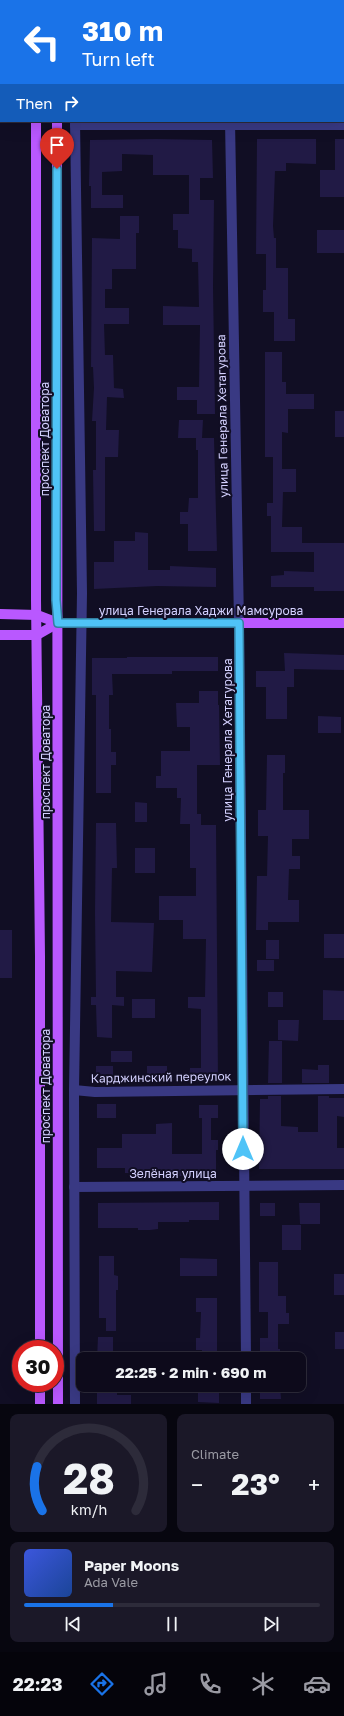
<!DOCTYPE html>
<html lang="en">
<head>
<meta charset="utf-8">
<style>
  :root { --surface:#0d0a1b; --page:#1b1828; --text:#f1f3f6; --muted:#9a9aa3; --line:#2d2b3a; --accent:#1a73e8 }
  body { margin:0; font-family:"Golos Text",sans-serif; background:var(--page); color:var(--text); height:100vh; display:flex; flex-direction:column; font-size:15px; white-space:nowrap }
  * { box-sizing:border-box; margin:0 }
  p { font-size:13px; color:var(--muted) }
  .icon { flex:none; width:22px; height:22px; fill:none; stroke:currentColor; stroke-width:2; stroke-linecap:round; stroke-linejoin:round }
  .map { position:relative; height:1404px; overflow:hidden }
  .panel { display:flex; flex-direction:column; gap:10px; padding:10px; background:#07060f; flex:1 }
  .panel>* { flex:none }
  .banner { position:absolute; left:0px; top:0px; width:344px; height:122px; box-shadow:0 4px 16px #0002,0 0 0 1px var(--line); background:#1a73e8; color:#fff; overflow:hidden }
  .speed { position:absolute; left:12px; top:1340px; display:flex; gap:8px; font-size:20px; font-weight:700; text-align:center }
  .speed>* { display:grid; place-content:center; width:52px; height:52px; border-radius:50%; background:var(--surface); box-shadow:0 4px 16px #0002,0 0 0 1px var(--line); line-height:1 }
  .speed .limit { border:6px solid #d22; background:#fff; color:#111 }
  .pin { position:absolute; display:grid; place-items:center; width:34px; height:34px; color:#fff; margin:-41px -17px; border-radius:50% 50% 50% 0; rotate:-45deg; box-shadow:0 0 4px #0007 }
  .pin .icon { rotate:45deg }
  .me { position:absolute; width:44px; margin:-22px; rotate:0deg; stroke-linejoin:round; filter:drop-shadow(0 0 3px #0008) }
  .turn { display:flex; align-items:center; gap:14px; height:84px; padding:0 16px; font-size:18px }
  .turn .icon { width:52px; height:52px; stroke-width:2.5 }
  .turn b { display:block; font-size:28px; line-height:34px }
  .then { display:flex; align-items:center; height:38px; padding:0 16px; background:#0003; gap:8px; font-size:15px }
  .big { font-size:30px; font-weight:700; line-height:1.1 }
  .panel .card { flex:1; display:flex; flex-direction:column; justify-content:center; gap:6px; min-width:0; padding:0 14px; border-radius:8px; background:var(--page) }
  .panel .dial { align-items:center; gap:0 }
  .dial svg { height:104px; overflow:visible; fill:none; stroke:var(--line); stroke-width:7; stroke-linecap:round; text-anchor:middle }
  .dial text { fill:var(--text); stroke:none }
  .song { display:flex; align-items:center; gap:12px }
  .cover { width:48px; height:48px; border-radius:6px; background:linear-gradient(135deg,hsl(230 70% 55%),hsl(220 70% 35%)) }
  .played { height:4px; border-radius:2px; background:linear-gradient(90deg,var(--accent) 30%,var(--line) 30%) }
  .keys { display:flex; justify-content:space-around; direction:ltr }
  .heat { display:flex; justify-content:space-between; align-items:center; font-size:22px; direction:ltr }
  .panel .tiles { flex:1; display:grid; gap:10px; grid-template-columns:1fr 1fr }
  .card:last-child { grid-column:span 2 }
  .trip { position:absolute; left:76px; top:1352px; width:230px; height:40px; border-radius:8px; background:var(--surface); box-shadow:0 4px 16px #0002,0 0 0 1px var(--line); font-weight:700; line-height:40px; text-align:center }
  .dock { display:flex; height:64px; justify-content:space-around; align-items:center; background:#05040b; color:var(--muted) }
  .dock .icon { width:28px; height:28px }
  .dock .current { color:var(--accent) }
  .dock b { font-size:18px; color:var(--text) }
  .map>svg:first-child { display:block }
</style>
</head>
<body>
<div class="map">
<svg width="344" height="1404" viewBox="0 0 344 1404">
  <rect width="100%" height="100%" fill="#110e24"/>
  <!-- building -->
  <g fill="#211a45">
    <path d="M156 139 212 140 213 178H200V200H214L213 287 215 414H197V400H177V387H199L200 325H163V306L199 307 198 262H192V249L178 248V230H173V214H189V175H153V155L122 154V171L102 172V195H123V208H91V186H89L90 140Z"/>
    <path d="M257 139H316V164L286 163V171H275L273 226 274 238H276V268H288V319H295V341H274V312H263V290H266V254H256Z"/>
    <path d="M335 139H344V197H320V170H335Z"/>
    <path d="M120 216H139V233H136V269H112V289H105V308H129V324H104L105 355H113L114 388 123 389 124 398 107 397 106 430H119L118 457H105V531H94L93 470H96V421H92L94 388 93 367H91L92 238 120 239Z"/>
    <rect x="317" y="230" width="27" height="23"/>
    <path d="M265 352H282V382H286V394H314V409H288V433L282 432V469H296V492H283L282 527H302V543H344V591H314V587H271V576L284 575V571L314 572V552H271V516H267V503H273V457H265Z"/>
    <rect x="335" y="411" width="9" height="26"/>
    <path d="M179 420H203L202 438H178Z"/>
    <path d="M196 438H214L217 551H188V524H180V512H188L189 498H198V450H196Z"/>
    <path d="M135 532 148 533V570H170V566L216 568V587L157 586 94 589V562H114V541H135Z"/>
    <path d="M284 653 344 655V670L294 669V687H287V719H266V687H256V671H285Z"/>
    <path d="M127 657H218V671H172V674H112L113 695H109V729H111V752H116V765H111V793H96V695H92V658H127Z"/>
    <path d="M199 691H218V705H219L220 765H197V814H201V825H216L218 1082H189L190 1068H201V1009L188 1008V997H205L206 939H183V920H159V896H196V868H190V824H180L181 798H177V788H156V776H161V751H190V727H177L176 703H199Z"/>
    <path d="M318 716 341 717V733H318Z"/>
    <path d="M267 755H285V773H283V810H309V839H292V856H300V869H289L288 900H299V922H268V930H256L257 876H267L268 836H258V810H266Z"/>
    <path d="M135 802 147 803V822H135Z"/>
    <path d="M96 823H116L117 868H112L111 922 154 923 152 972 116 971V997H124V1006L112 1005V1038L97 1037 96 1005H91V997H96L95 913Z"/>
    <rect x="135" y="848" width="20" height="25"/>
    <rect x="0" y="930" width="12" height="48"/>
    <rect x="324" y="934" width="20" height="24"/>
    <rect x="266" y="940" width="13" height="19"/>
    <rect x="257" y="960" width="17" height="11"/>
    <path d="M323 990 344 991V1020H323Z"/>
    <rect x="268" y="992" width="15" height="15"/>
    <rect x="132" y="999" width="23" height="19"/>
    <path d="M278 1020H299L298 1041 278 1040Z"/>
    <path d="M269 1041H282V1083H268Z"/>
    <rect x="111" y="1051" width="21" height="11"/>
    <path d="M318 1065H329V1083H302V1069L318 1070Z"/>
    <rect x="96" y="1066" width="17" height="16"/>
    <rect x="147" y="1066" width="20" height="16"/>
    <path d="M268 1096H281V1126L298 1127V1132H318V1096H329V1098H344V1117L337 1116V1148H344V1169H259L260 1099H268Z"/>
    <rect x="97" y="1104" width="19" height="14"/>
    <path d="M199 1105H218V1118H211V1140H218V1150H216V1174H190V1176H176V1174L139 1175V1173H125V1168H97V1148H122V1134H156V1124L172 1123V1154H202V1118H199Z"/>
    <path d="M219 1202V1220H189V1222H158V1229L150 1230H138V1228H98V1203Z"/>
    <rect x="260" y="1203" width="15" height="13"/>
    <path d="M299 1203H320V1224H300Z"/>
    <rect x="282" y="1225" width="19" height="25"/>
    <path d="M99 1256H114V1275L118 1276V1290H116V1331H106V1318H99Z"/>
    <path d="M180 1258 217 1259V1276H180Z"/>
    <path d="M259 1262H278V1296H286V1313H289V1324H278V1349H280V1359H260V1338H268V1312H259Z"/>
    <rect x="334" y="1274" width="10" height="21"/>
    <path d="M196 1298H217V1359H202V1350H196V1338H200L201 1312H196Z"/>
    <rect x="335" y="1332" width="9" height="17"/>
    <path d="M98 1337H113V1359H97Z"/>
    <path d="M97 1385H117V1395H131V1404H97Z"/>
    <path d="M204 1385H219V1403L198 1402V1387H204Z"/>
    <path d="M260 1385H280L281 1399H260Z"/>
  </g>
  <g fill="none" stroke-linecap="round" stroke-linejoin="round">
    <!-- minor -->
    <g stroke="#393983" stroke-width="10">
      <path d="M74 0V1"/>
      <path d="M231 1V0"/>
      <path d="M230 121 239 623 246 1359"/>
      <path d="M75 125H344"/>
      <path d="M74 1090 95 1092 344 1089"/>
      <path d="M74 1187 344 1185"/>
      <path d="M246 1385V1404"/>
      <path d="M75 1404 74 1090 82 593 75 121"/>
    </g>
    <!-- major -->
    <g stroke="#b958ff" stroke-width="10">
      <path d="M35 0V1"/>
      <path d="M57 1V0"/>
      <path d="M36 121V600L40 956V1349"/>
      <path d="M57 121 58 1404"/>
      <path d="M0 614 37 615 58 623H344"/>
      <path d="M0 635H37L58 623"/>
      <path d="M40 1404V1383"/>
    </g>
  </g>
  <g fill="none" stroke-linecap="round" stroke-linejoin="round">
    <!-- route casing -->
    <g stroke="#337fa1" stroke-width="10">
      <path id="route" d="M57 169 56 600 58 623H239L243 1149"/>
    </g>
    <!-- route -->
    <use href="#route" stroke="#4fc3f7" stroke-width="7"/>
  </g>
  <g text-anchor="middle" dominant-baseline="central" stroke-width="4" stroke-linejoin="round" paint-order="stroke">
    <!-- street labels -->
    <g font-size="12" fill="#d4d1ff" stroke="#110e24">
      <text transform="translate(222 416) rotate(-91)">улица Генерала Хетагурова</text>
      <text transform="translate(44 439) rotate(-90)">проспект Доватора</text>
      <text x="201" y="610">улица Генерала Хаджи Мамсурова</text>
      <text transform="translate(227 740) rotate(-90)">улица Генерала Хетагурова</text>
      <text transform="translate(45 762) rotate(-90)">проспект Доватора</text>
      <text transform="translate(161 1077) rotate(-1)">Карджинский переулок</text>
      <text transform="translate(45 1086) rotate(-90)">проспект Доватора</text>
      <text x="173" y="1173">Зелёная улица</text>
    </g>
  </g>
</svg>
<div class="speed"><div class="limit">30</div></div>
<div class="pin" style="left:57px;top:169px;background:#d93025"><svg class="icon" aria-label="arrive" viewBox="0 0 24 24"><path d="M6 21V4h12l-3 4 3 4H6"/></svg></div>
<svg class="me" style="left:243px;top:1149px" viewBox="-20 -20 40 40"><circle r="19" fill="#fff"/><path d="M0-13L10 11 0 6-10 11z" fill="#4fc3f7"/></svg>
<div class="trip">22:25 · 2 min · 690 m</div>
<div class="banner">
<div class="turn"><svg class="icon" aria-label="left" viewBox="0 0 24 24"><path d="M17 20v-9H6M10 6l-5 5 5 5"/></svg><div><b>310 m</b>Turn left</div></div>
<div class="then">Then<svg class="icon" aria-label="right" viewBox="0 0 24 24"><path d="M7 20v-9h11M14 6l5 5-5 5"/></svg></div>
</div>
</div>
<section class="panel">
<div class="tiles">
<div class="card dial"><svg viewBox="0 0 100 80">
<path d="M14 69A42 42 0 1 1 86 69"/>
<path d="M14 69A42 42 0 0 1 10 35" stroke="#1a73e8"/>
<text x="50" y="56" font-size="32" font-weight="700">28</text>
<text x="50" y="72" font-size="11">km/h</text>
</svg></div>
<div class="card"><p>Climate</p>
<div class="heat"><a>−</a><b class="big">23°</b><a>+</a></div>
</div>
<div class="card">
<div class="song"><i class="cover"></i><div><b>Paper Moons</b><p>Ada Vale</p></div></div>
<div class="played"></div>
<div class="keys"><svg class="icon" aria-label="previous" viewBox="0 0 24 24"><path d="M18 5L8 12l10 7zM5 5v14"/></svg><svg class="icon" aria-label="pause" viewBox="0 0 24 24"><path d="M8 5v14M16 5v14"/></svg><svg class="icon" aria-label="next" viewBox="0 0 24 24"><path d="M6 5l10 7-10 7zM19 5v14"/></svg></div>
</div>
</div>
</section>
<nav class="dock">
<b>22:23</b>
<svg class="icon current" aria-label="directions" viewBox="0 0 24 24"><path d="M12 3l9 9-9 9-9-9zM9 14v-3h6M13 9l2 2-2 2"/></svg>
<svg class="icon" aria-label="music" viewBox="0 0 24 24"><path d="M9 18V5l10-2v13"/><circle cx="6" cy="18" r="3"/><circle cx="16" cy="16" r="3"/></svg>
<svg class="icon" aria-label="phone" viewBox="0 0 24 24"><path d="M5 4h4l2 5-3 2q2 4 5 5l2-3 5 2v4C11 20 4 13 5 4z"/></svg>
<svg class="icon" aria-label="climate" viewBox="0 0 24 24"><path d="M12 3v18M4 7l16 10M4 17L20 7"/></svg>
<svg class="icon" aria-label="car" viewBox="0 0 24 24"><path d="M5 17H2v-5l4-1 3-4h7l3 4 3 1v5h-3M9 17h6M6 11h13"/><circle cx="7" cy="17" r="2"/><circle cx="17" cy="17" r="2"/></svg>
</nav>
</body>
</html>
